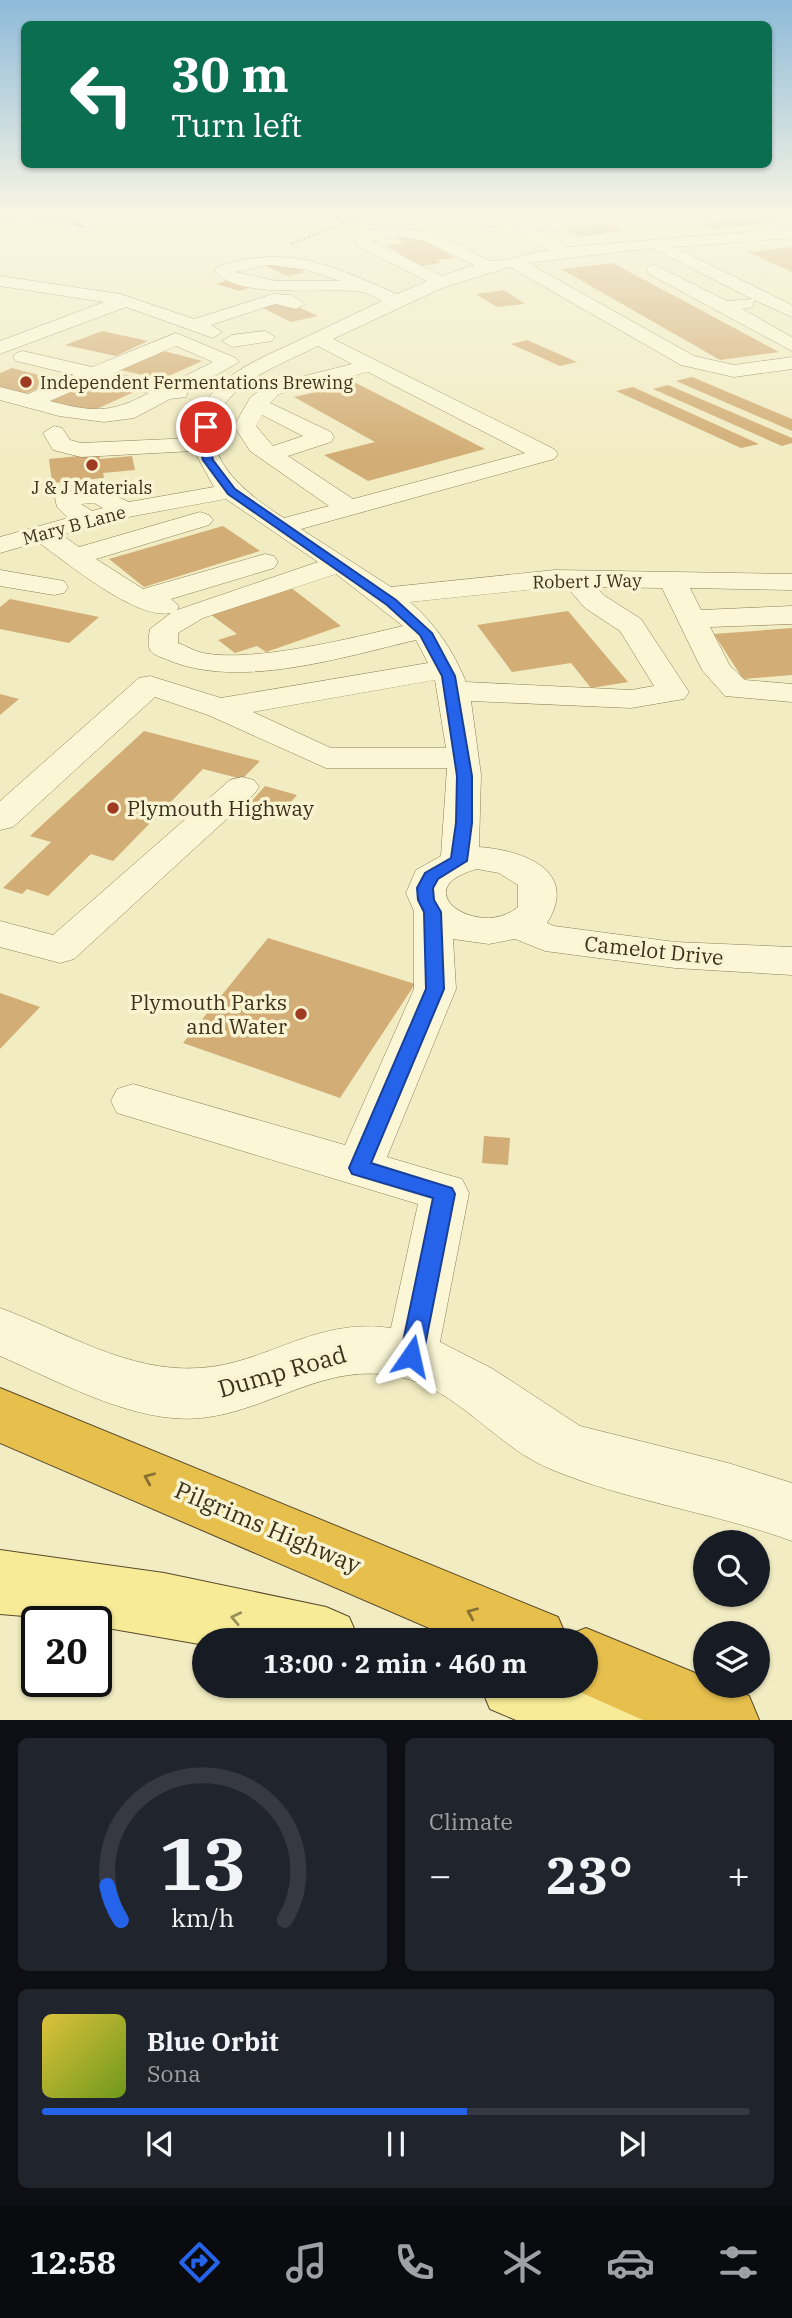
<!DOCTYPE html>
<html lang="en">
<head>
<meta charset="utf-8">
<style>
  :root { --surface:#171b24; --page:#20242c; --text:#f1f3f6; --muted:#9ea1a6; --line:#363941; --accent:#2563eb }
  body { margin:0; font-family:"IBM Plex Serif",serif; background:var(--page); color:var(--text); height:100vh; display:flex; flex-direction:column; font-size:26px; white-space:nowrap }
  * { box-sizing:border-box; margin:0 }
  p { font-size:23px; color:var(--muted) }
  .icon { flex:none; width:38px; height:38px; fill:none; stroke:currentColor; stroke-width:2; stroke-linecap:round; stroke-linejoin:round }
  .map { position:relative; height:1720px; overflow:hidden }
  .panel { display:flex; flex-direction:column; gap:18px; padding:18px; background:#0d0f14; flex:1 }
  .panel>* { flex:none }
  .hud { position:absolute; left:21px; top:21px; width:751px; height:147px; border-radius:10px; box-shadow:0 2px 5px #0004; background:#0b6e4f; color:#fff; overflow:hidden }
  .controls { position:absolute; left:693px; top:1530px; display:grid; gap:14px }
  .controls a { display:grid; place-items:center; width:77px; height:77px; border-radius:50%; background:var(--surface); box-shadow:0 2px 5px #0004; font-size:35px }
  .speed { position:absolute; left:21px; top:1606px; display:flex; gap:14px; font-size:35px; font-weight:700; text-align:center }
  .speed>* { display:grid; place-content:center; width:91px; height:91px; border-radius:50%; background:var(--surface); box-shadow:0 2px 5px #0004; line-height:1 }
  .speed .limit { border:4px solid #111; border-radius:10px; background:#fff; color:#111 }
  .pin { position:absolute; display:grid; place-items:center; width:60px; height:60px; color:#fff; margin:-30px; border:4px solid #fff; border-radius:50%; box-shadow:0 2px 7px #0007 }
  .me { position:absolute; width:77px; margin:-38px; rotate:11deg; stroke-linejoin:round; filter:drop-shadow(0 0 5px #0008) }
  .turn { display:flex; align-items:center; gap:24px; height:147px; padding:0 35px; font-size:32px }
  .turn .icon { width:91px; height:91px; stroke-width:2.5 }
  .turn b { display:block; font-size:49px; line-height:60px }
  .big { font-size:52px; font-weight:700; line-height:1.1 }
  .panel .tile { flex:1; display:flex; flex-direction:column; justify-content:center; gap:10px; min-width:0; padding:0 24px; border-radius:10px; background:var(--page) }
  .panel .dial { align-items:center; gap:0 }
  .dial svg { height:182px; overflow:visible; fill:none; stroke:var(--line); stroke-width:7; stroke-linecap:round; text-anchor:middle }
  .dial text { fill:var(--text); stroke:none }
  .song { display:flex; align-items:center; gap:21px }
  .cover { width:84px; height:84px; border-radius:10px; background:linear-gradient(135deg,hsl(50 70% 55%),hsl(80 70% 35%)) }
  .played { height:7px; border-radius:4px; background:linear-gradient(90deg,var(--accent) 60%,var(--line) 60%) }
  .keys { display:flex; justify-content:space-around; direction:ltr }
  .heat { display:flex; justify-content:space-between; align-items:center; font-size:38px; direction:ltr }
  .panel .tiles { flex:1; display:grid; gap:18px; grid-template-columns:1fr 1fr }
  .tile:last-child { grid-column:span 2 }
  .trip { position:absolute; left:192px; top:1628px; width:406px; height:70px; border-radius:35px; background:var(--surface); box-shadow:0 2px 5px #0004; font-weight:700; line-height:70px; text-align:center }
  .dock { display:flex; height:112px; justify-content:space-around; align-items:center; background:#090b0e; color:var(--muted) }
  .dock .icon { width:49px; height:49px }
  .dock .active { color:var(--accent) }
  .dock b { font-size:32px; color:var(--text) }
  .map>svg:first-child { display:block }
</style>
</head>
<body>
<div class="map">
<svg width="792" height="1720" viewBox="0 0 792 1720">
  <rect width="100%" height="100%" fill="#f1ecc2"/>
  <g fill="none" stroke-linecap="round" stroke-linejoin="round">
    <!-- stream -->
    <path stroke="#6a9290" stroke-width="3.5" d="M55 215 83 227"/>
  </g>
  <!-- building -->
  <g fill="#d2ad75">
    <path d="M734 215H756L774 222 712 230 699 224 743 219Z"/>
    <path d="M605 223 623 231 581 237 564 229Z"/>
    <path d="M415 235 455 258 435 260 441 263 420 266 386 245 405 243 396 238Z"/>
    <path d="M792 247V272L748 252Z"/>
    <path d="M282 262 305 272 288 276 264 265Z"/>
    <path d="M613 263 779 352 720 360 561 269Z"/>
    <path d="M231 279 255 286 239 291 216 284Z"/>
    <path d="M504 290 525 304 497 307 476 294Z"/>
    <path d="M285 301 318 316 291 322 259 306Z"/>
    <path d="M102 331 148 341 116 356 65 345Z"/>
    <path d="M527 340 577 362 560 366 511 344Z"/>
    <path d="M164 351 202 361 162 379 120 370Z"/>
    <path d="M12 368 58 380 21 396 0 391V373Z"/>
    <path d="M692 377 792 419V431L676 381Z"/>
    <path d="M95 381 134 392 90 412 45 402Z"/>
    <path d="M356 383 485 449 368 481 324 455 375 442 294 397Z"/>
    <path d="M668 385 792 438V443L782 446 653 389Z"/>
    <path d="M633 387 759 444 741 448 616 391Z"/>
    <path d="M99 454 100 459 132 456 135 470 103 473 104 478 52 483 49 459Z"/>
    <path d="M223 526 260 551 144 587 109 559Z"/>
    <path d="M290 587 341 626 266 652 257 646 235 653 218 640 237 634 210 614Z"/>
    <path d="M10 599 99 617 69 643 0 629V607Z"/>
    <path d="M568 611 628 682 591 688 571 663 512 672 477 625Z"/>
    <path d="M792 628V675L743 679 714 634Z"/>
    <path d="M0 694 19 699 0 715Z"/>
    <path d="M144 731 260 761 242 779 203 769 113 861 91 854 48 896 27 889 22 894 3 888 51 842 30 836Z"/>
    <path d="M265 786 297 795 275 820 242 812Z"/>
    <path d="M268 938 415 984 340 1098 183 1043Z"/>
    <path d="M0 993 40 1007 0 1049Z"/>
    <path d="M484 1136 510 1138 508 1165 482 1163Z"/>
  </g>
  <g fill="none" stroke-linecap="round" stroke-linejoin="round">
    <!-- minor casing -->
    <g stroke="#8c7d58" stroke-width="1">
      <g id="minor">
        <path d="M463 215 486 218 550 215 549 219 623 215 616 219 536 230 570 247 792 228V238L674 247 792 305V317L754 300 753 307 742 309 792 337V351L649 274 647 270 649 266 655 265 727 301 752 299 652 248 528 263 694 356 734 365 792 357V369L734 377 681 365 510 267 442 288 333 339 554 449 558 454 554 459 301 529 391 587 555 570 792 574V590L690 588 701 610 792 606V624L710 627 730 666 745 680 792 684V702L725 696 702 670 662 588 596 587 605 596 641 619 689 692 684 699 631 708 471 701 481 775 479 847C522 850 580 870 547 923L554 926 675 942 792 947V975L675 968 545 951 515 939 489 944 453 939 456 989 387 1157 462 1179 469 1193 440 1342 493 1369 580 1426 728 1463 792 1483V1541C713 1512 625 1501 548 1468 496 1446 457 1389 400 1377 326 1360 271 1411 201 1418 136 1425 58 1381 0 1356V1308C63 1331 129 1373 199 1368 268 1364 314 1317 391 1328L418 1204 117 1113 111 1101 117 1089 133 1084 345 1145 414 989V911L406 893 416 870 441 856 447 768H326L208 715 155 697 13 827 0 830V801L139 678 150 676 221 698 428 663 416 640C343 657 239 690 168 660 162 657 154 656 150 650 147 644 149 636 150 629L171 613C137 621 66 562 38 542L0 553V537L68 518 57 507 55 498 58 493 98 488 129 502 214 487 194 451 81 457 53 450 43 433 54 426 62 428 70 440 81 443 193 438C199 379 258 360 304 338 330 326 356 313 382 301 376 298 369 293 362 292 328 286 237 301 215 271L217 267C287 243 333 266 397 294L427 281 357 246 354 239C378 214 436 233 462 246 471 250 483 260 492 261 507 262 534 252 550 250L515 230 514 224 484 228ZM396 236 422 240 474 265 442 276 372 241ZM269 265 308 270 340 281H276L235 272ZM318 346 352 364 265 386 250 398 234 426 250 451 329 506 284 518C241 491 180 442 237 391 260 371 290 360 318 346ZM368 372 525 453 353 499 288 456 331 442 334 437 331 432 270 403 279 394ZM262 415 303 436 273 446 256 426ZM226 499 318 562 177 610 179 606 171 599 274 568 278 562 274 556 265 554 143 589 96 559 209 525 213 520 209 515 200 512 79 547 62 535 123 518ZM94 503 103 508 92 511 81 504ZM336 574 403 626C352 638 253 663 203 653 195 651 186 646 178 643V633L203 618ZM566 586 585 608 620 631 654 686 631 690 466 682C453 650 436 625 410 602ZM435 680 446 748H331L253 712ZM477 869 499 873 518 885V907C479 940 403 889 477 869Z"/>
        <path d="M0 276 120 294 194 319 273 294 291 295 305 304 296 309 275 304 211 325 222 332 213 338 126 307 0 354V341L104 302 0 286Z"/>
        <path d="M265 331 275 337 272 341 232 347 222 341 232 335Z"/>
        <path d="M176 333 236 358 239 362 188 391 186 397 170 399 134 418 104 422 59 416 0 400V387L28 394 74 375 16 361 13 357 16 353 23 351 92 367ZM176 346 213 362 167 385 114 373ZM96 381 149 393C110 414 92 412 50 401Z"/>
        <path d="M0 570 64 581 68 587 64 593 54 595 0 586Z"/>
        <path d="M242 777 254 780 259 787 254 794 74 959 60 963 0 947V921L53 935 230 780Z"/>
      </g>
    </g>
    <!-- major casing -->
    <g stroke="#594a2c" stroke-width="2">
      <g id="major">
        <path d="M0 1550 164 1573 326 1607 349 1617 359 1640H205V1645L96 1626V1622L0 1614Z"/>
        <path d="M586 1670 648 1686 672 1696 682 1720H516L490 1709 480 1685H586Z"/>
      </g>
    </g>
    <!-- highway casing -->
    <g stroke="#594a2c" stroke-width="2">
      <path id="highway" d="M0 1388 558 1617 566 1636 586 1628 705 1677V1685H724L749 1696 759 1720H643L564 1685H586V1640H457L0 1443Z"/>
    </g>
    <!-- path -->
    <g stroke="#8c7d58" stroke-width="2" stroke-dasharray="2.5 2" stroke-linecap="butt">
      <path d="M0 217 52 222 71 215"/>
      <path d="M291 244 357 218"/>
    </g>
    <!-- minor -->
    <use href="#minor" fill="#fbf7d6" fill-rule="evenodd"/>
    <!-- major -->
    <use href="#major" fill="#f7eb97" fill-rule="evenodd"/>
    <!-- highway -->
    <use href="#highway" fill="#e6bf4d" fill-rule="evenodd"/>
  </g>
  <!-- one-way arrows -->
  <defs><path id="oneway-chevron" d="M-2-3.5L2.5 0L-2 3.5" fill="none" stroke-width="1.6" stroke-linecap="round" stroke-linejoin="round" transform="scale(1.75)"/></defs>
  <g stroke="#887133">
    <use href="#oneway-chevron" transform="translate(149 1478) rotate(-157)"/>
    <use href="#oneway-chevron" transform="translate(472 1613) rotate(-157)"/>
  </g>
  <use stroke="#998e5a" href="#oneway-chevron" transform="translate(236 1618) rotate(-168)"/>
  <!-- sky -->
  <linearGradient id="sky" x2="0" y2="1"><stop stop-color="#8dbad8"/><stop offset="0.47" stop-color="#f9f6e4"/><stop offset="1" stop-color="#f9f6e4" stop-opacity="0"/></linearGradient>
  <rect width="792" height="456" fill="url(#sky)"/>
  <!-- route -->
  <path fill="#2563eb" stroke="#184099" stroke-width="2" d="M206 424 211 427 209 444 213 460 235 489 396 600 432 633 455 676 472 776V823L467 861 438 879 433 888 434 900 441 912 444 989 371 1163 452 1188 455 1194 423 1356 419 1363 411 1366 403 1363 400 1356 433 1198 352 1174 349 1168 426 989 424 912 418 900 417 888 425 873 451 858 456 823 457 776 442 676 420 635 387 605 228 494 203 460 199 444 201 427Z"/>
  <!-- markers -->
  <g fill="#9f3a23" stroke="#f8f4d2" stroke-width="2.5">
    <circle cx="26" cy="382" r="7"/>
    <circle cx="92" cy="465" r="7"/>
    <circle cx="113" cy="808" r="7"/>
    <circle cx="301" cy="1014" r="7"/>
  </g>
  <g text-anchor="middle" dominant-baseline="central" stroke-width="7" stroke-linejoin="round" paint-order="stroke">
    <!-- far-poi labels -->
    <g font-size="18" fill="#3b311d" stroke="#f8f4d2" text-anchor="start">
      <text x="40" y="382">Independent Fermentations Brewing</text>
      <text x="92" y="487" text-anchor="middle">J &amp; J Materials</text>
    </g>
    <!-- far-street labels -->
    <g font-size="18" fill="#3b311d" stroke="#f8f4d2">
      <text transform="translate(74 525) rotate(-15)">Mary B Lane</text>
      <text transform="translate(587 581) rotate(-1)">Robert J Way</text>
    </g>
    <!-- poi labels -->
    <g font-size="21" fill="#3b311d" stroke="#f8f4d2" text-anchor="start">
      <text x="127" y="808">Plymouth Highway</text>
      <text x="287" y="1002" text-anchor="end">Plymouth Parks<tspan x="287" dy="24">and Water</tspan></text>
    </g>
    <!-- street labels -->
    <g font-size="21" fill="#3b311d" stroke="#f8f4d2">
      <text transform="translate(654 950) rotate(6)">Camelot Drive</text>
    </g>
    <!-- near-street labels -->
    <g font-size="24" fill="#3b311d" stroke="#f8f4d2">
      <text transform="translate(282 1371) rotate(-16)">Dump Road</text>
      <text transform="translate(268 1527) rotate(23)">Pilgrims Highway</text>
    </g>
  </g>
</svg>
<div class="controls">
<a><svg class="icon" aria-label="search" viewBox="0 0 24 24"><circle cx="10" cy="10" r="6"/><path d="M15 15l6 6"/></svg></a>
<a><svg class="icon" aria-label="layers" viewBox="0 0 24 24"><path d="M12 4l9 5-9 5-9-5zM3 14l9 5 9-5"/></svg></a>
</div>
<div class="speed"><div class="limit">20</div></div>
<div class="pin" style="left:206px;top:427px;background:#d93025"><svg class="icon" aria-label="arrive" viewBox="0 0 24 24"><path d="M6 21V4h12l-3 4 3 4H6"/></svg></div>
<svg class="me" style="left:411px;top:1356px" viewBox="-20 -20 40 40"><path d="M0-17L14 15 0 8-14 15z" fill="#2563eb" stroke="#fff" stroke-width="4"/></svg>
<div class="trip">13:00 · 2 min · 460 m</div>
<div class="hud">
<div class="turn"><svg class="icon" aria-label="left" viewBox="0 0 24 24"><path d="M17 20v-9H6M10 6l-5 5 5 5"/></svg><div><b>30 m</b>Turn left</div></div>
</div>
</div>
<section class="panel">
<div class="tiles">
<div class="tile dial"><svg viewBox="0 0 100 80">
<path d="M14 69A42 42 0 1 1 86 69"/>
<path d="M14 69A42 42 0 0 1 8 54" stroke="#2563eb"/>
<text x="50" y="56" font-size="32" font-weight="700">13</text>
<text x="50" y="72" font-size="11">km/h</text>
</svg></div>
<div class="tile"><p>Climate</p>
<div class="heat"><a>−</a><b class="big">23°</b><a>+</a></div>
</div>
<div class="tile">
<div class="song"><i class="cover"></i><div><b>Blue Orbit</b><p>Sona</p></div></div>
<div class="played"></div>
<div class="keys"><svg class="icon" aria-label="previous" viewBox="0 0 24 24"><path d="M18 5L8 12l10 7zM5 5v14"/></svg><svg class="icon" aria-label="pause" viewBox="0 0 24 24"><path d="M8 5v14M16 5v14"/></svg><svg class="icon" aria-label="next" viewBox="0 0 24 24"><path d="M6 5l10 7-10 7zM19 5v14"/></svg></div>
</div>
</div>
</section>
<nav class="dock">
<b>12:58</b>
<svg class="icon active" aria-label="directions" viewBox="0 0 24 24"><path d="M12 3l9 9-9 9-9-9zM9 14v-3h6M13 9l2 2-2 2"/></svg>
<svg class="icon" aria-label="music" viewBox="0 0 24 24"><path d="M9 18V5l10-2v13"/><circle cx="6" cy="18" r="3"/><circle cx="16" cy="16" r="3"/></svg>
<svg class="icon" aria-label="phone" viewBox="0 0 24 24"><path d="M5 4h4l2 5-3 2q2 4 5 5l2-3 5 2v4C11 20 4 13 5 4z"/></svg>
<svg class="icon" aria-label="climate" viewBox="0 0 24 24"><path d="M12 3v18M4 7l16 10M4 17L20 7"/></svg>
<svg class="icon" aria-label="car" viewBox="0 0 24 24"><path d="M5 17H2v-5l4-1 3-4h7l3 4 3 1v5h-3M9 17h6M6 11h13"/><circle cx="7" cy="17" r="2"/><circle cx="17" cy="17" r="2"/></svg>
<svg class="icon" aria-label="filters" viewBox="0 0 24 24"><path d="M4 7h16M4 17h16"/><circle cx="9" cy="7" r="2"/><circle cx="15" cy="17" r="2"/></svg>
</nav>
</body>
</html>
